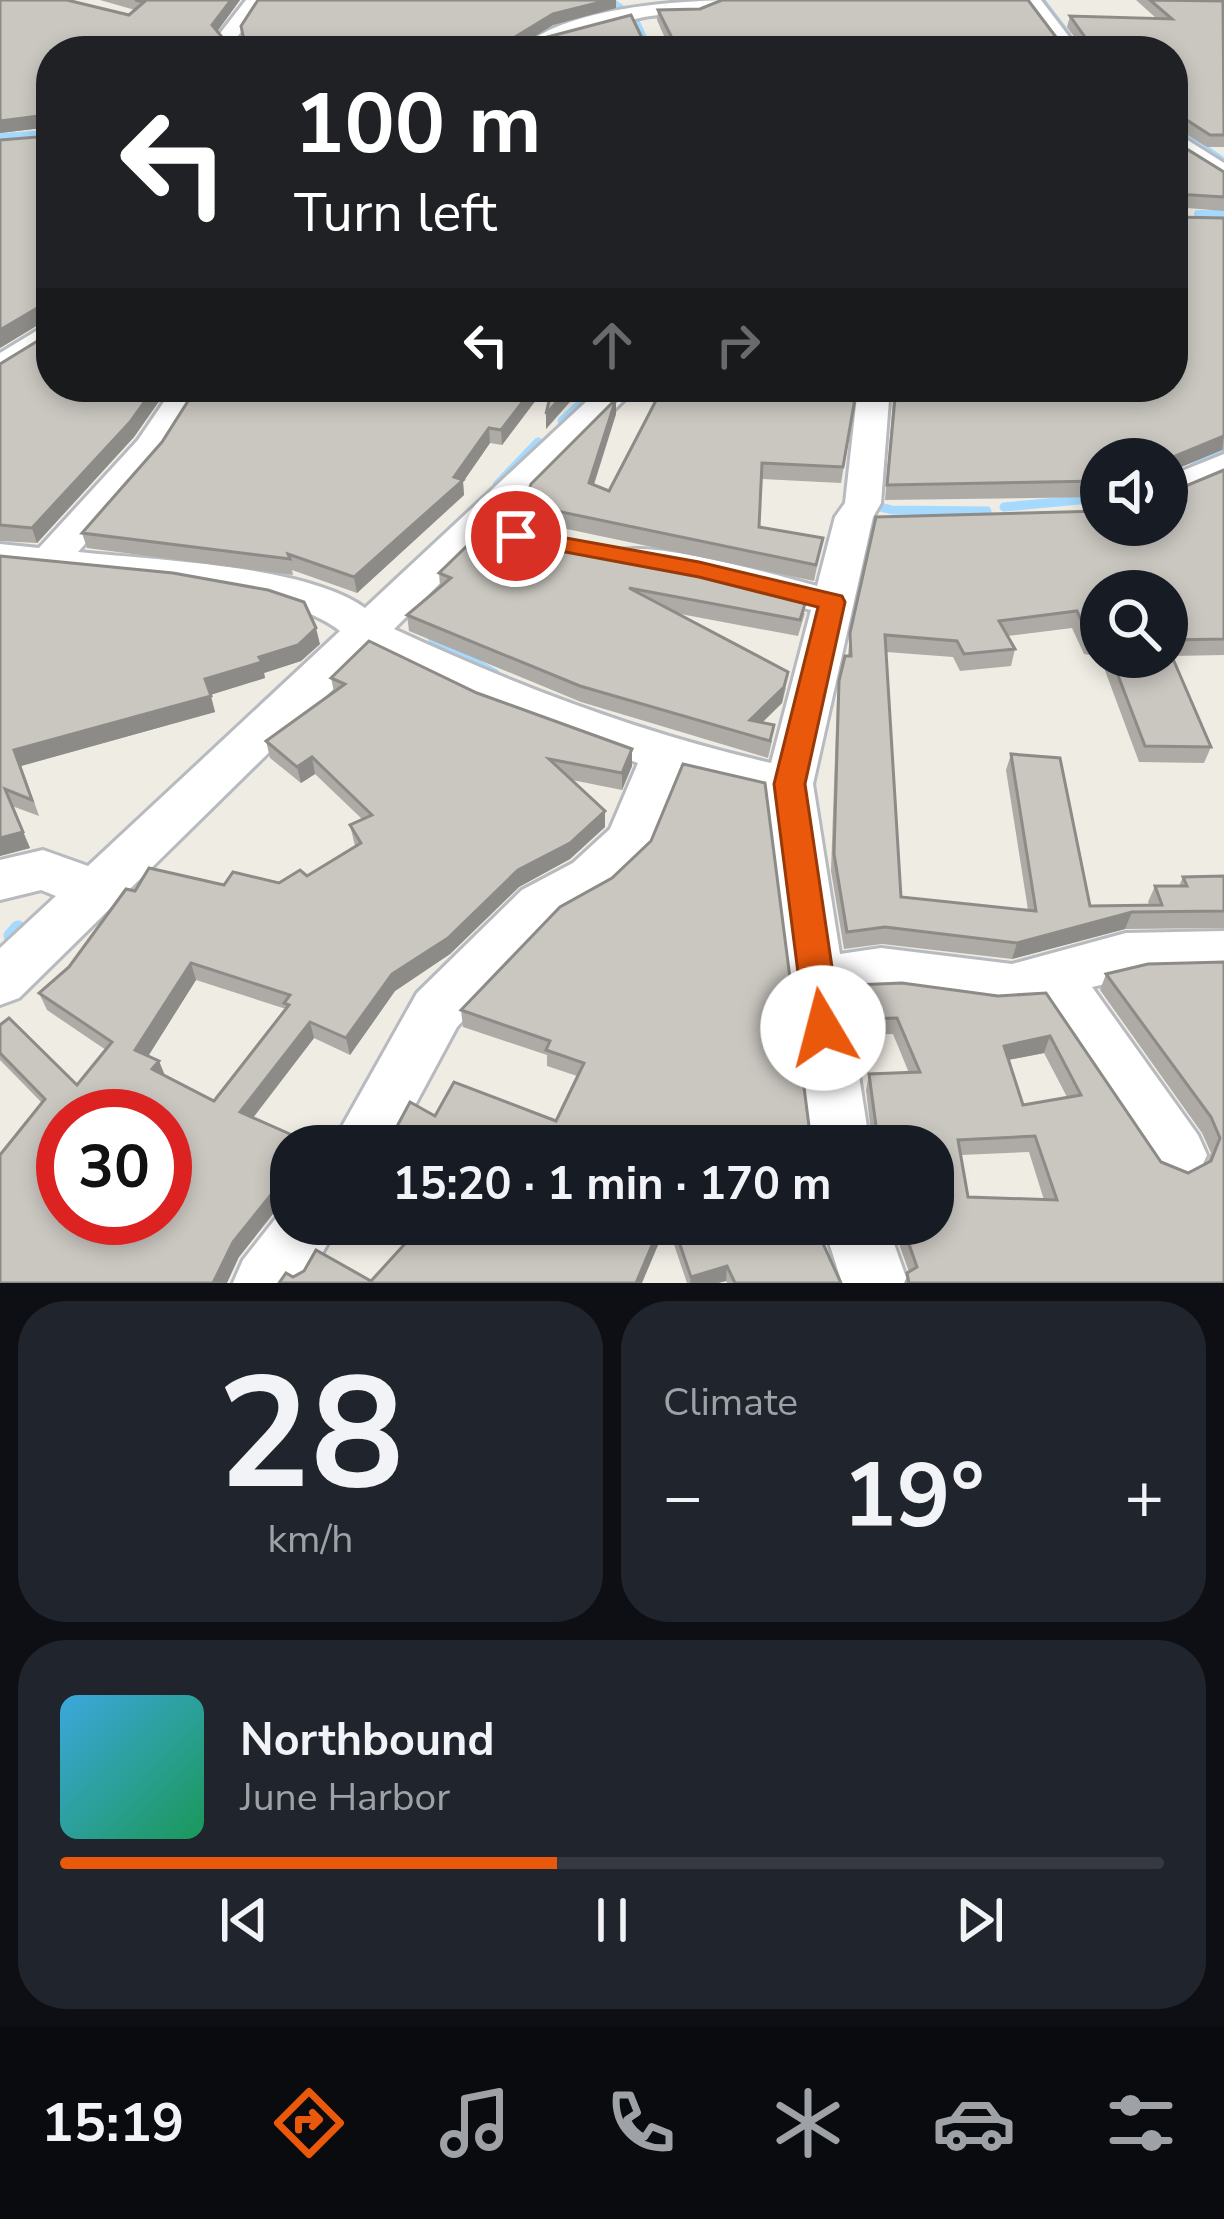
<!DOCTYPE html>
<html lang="en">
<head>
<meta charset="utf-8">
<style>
  :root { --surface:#171b24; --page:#20242c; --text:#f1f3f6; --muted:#9ea1a6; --line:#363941; --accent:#ea580c }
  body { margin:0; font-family:"Nunito Sans",sans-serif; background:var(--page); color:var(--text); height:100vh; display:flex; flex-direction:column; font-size:45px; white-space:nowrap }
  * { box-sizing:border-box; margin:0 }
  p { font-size:39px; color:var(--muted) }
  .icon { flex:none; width:66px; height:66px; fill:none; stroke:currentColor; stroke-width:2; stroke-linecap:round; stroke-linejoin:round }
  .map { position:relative; height:1283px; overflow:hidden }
  .details { display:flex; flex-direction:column; gap:18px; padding:18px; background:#0d0f14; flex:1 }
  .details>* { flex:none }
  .guide { position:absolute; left:36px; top:36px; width:1152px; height:366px; border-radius:48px; box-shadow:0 6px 18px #0003; background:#202124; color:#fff; overflow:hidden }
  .fabs { position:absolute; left:1080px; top:438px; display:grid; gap:24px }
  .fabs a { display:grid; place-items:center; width:108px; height:108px; border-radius:50%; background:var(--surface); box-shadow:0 6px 18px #0003; font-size:60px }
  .speed { position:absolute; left:36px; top:1089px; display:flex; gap:24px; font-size:60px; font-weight:700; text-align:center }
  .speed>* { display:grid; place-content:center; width:156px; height:156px; border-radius:50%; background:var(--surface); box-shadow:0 6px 18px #0003; line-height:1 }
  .speed .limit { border:18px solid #d22; background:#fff; color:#111 }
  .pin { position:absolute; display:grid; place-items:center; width:102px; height:102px; color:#fff; margin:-51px; border:6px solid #fff; border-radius:50%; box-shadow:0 3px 12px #0007 }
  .me { position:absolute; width:132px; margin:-66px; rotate:352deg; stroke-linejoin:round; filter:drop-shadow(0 0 9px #0008) }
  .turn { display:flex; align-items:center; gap:42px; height:252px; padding:0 60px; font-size:54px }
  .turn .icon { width:156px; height:156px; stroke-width:2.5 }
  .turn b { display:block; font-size:84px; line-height:102px }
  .lanes { display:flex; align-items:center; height:114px; padding:0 60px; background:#0003; justify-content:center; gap:60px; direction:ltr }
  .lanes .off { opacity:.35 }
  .big { font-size:90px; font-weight:700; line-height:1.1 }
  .details .tile { flex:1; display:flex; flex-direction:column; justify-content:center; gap:18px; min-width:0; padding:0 42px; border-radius:48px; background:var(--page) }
  .details .dial { align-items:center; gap:0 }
  .dial b { font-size:156px; line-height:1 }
  .song { display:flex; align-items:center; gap:36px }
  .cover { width:144px; height:144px; border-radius:18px; background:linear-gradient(135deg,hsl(200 70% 55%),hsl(150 70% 35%)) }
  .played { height:12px; border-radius:6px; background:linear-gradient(90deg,var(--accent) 45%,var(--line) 45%) }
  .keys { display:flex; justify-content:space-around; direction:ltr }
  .heat { display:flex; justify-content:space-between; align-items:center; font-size:66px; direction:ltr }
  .details .tiles { flex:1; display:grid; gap:18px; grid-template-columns:1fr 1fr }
  .tile:last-child { grid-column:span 2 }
  .trip { position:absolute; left:270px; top:1125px; width:684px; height:120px; border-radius:48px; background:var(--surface); box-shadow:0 6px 18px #0003; font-weight:700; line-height:120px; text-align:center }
  .tabs { display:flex; height:192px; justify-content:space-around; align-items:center; background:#090b0e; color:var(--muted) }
  .tabs .icon { width:84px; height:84px }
  .tabs .current { color:var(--accent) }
  .tabs b { font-size:54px; color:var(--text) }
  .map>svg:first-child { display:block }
</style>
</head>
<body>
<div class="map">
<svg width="1224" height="1283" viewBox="0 0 1224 1283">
  <rect width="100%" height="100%" fill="#efece4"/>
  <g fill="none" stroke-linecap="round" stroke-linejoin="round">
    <!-- stream-far4 -->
    <g stroke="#a5d9fe" stroke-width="6">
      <path d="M611 0 627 12"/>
      <path d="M1042 0 1068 34"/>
      <path d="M636 20 650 51"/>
      <path d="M1173 127 1202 147"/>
      <path d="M0 136 51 133"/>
    </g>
    <!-- stream-far3 -->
    <g stroke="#a5d9fe" stroke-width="8">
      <path d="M1198 144 1224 162"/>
      <path d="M1198 214H1224"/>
    </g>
    <!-- stream-far2 -->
    <g stroke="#a5d9fe" stroke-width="9">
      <path d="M562 421 599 387"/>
      <path d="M1191 469 1224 448"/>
      <path d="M497 485 538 442"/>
      <path d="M865 503 892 510 987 511"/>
      <path d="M1004 507 1101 498"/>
    </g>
    <!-- stream-far1 -->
    <path stroke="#a5d9fe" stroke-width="10" d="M433 639 495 674"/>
    <!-- stream -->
    <path stroke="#a5d9fe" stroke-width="15" d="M11 936 18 928"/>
    <!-- minor casing -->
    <g stroke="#b7babe" stroke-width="6">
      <g id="minor">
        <path d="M246 0H265L238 36 242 48H228L218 36Z"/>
        <path d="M745 0C717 20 677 11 644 17 602 26 559 51 517 51 565 6 682 0 745 0Z"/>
        <path d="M1022 0H1041L1080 51H1060Z"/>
        <path d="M1173 131 1224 163V182L1173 149Z"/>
        <path d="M51 322V345L0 378V353Z"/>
        <path d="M174 387H206L163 454 78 552C152 560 306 565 365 608L602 387H637L394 629C517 686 639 733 771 763L811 610 699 581 622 570 603 558C622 529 782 577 817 586L835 517 845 503 858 387H890L881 503 873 517 813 784 840 954 881 948 1012 964 1126 933 1224 931V975L1140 976 1092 987 1198 1135 1207 1155 1198 1175 1177 1184 1156 1175 1042 1004C976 1021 915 984 851 997L847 999 870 1146H810L767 796 679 775 647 854 609 891 558 920 457 1027 393 1146H331L417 993 522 890 573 863 610 829 638 763 480 705 371 652 19 998 0 1005V948L56 896 41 890 0 900V860L43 850 88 866 340 631C277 581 85 577 0 568V544L39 548 138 440Z"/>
        <path d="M1224 454V478L1167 502V477Z"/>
        <path d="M291 1199V1224H339L305 1283H233L243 1260Z"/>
        <path d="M823 1224H887L908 1283H842Z"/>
      </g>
    </g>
    <!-- minor -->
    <use href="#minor" fill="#fff" fill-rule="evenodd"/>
  </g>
  <!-- wall -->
  <g fill="#aeaba6" fill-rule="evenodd">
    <path d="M0 0 129 15 135 10 100 0H240L217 31 226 42 244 40 258 0H616V8L553 25 525 42H644L668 45 657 20 658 10 1062 45 1078 42 1067 27 1070 16 1157 19 1136 0H1206L1224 2V147H1207L1175 127 51 51V387H169L134 437 37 543 0 541V364L49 334 50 318 0 348V140L51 136 49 127 0 133Z"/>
    <path d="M1173 131 1174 141 1224 172V211L1175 207 1174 217 1224 218V451L1222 450 1168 472 1169 489 1174 491 1224 470V655L1172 656 1211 747 1204 763 1139 762 1100 657 1084 654 1072 628 1007 636 1015 649 1011 666 960 671 953 657 886 652 901 897 1028 910 1006 770 1011 754 1060 758 1090 906 1149 905 1148 902 1155 886H1179L1183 877 1224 876V928L1125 929 1012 959 882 944 844 949 831 871 837 698 845 656H848L850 633 876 517 1101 511V525H1167V459H1101V497L885 500 894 387H1173ZM1101 591H1167V657H1101Z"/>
    <path d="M197 387H583L546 429V414L548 402 536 400 502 445 490 443 463 482 464 495 357 593 292 570 293 575 87 548 82 533 162 442Z"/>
    <path d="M857 387 841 483 761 479 759 527 823 538 814 581 524 520 523 504 616 399V414L594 485 609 491Z"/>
    <path d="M487 547 805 613 798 636 675 613 786 688 782 703 762 723 772 741 768 758 581 702 409 631 407 615 440 586 439 573Z"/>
    <path d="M0 556 320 644 301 661 264 673 265 678 210 695 215 712 21 766 39 816 12 806 30 848 0 856Z"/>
    <path d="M331 678 632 766 622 790 572 780 605 811V827L570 859 519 887 450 954 395 991 350 1055 314 1038 253 1118 291 1146V1196H287L239 1257 42 1103 0 1060V1025L77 1085 106 1050 47 1010 39 993 69 967 135 891 279 883 307 876 355 846 350 825 362 819 315 774 301 783 270 758 266 741 334 692ZM196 980 286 1009 214 1101 165 1075 159 1061 148 1056Z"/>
    <path d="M560 907 810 1134 871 1133 866 1090 869 1074 909 1073 893 1034 857 1035 852 1002 855 985 998 996 1046 993 1161 1162 1188 1173 1207 1163 1211 1153 1202 1133 1100 990 1106 974 1224 962V1283H904L909 1272 892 1224H933V1146L394 1132 435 1116 556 1121 577 1076 547 1066V1055L463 1027 461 1010ZM1044 1053 1067 1097 1023 1105 1008 1060ZM1029 1152 1044 1200 968 1197 961 1155Z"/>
    <path d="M667 1224H814L841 1283H727L726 1281 718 1283H687Z"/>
  </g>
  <!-- shaded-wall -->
  <g fill="#8d8b87">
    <path d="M231 0H240L214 36 212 25Z"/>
    <path d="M609 0H616V8L553 25 513 50 512 39 553 14Z"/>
    <path d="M47 115 51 127 0 133V121Z"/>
    <path d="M44 304 49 318 0 348V330Z"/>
    <path d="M155 387H169L134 437 37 543 32 528Z"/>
    <path d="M534 387H536V400L502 445 501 430Z"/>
    <path d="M570 387H583L546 429V414Z"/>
    <path d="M616 399V414L589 499V483Z"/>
    <path d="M489 428 490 443 463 482 464 495 357 593 354 577 454 477Z"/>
    <path d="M1224 436 1222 450 1167 473 1168 459Z"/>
    <path d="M316 628 320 644 301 661 264 673 265 678 210 695 205 679 259 657Z"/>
    <path d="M788 672 782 703 748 736 750 720Z"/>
    <path d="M211 696 215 712 21 766 39 816 14 750Z"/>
    <path d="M632 749V766L622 790V773Z"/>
    <path d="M312 757 315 774 301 783 297 767Z"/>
    <path d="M12 806 30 848 0 856V838Z"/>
    <path d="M605 811V827L570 859 519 887 450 954 395 991 350 1055 346 1038 392 974 518 870Z"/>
    <path d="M1132 912 1125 929 1012 959 1017 943Z"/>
    <path d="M191 963 196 980 142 1066 135 1050Z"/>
    <path d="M310 1022 314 1038 245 1128 240 1112Z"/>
    <path d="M1050 1036 1044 1053 998 1062 1004 1046Z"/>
    <path d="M159 1061 165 1077 152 1069Z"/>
    <path d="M282 1181 287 1196 239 1257 227 1283H213L233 1242Z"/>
    <path d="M661 1224H667L642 1283H636Z"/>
    <path d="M727 1266 726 1281 718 1283H690L691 1277Z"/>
  </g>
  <!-- building -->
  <g fill="#cac7c1" stroke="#8d8b87" stroke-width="3" fill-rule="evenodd">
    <path d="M0 0H67L129 15 144 2 135 0H231L212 25 226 42 244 40 241 26 258 0H609L553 14 512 39 517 45 631 15 644 42 668 45 672 38 658 10 700 9 722 0H1028L1062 45 1087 40 1070 16 1172 19 1150 0 1223 1 1224 135H1210L1179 115 1173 118V51H51V387H155L130 422 32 528 0 525V364L49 334 50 305 44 304 0 330V140L51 136 47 115 0 121Z"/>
    <path d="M1173 131 1174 141 1224 172V197L1177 194 1174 217 1224 218V436L1168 459 1169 489 1174 491 1224 470V639L1167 640V591H1101V640L1089 638 1077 611 999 621 1015 649 964 654 957 641 885 635 901 897 1036 911 1011 754 1060 758 1090 906 1162 905 1155 886H1187L1183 877 1224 876V911L1132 912 1017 943 885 927 847 932 834 854 839 681 845 656H851L850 633 876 517 1101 511V525H1167V459H1101V481L887 485 896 387H1173Z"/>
    <path d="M197 387H534L501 430 489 428 454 477 463 480 354 577 288 554 290 559 82 533 162 442Z"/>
    <path d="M546 387H570L546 414 552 388Z"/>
    <path d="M663 387H857L843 467 762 463 759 527 823 538 816 565 523 504 531 484 616 399 589 483 609 491Z"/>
    <path d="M496 532 699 570 807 597 800 620 629 588 788 672 784 687 750 720 774 725 770 741 580 686 407 615 451 578 439 573 471 542 487 547Z"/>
    <path d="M0 556 173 573 268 590 304 602 316 628 298 645 259 657 262 662 205 679 211 696 14 750 32 800 5 789 23 832 0 838Z"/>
    <path d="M369 641 477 693 632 749 622 773 549 759 605 811 570 843 518 870 448 938 392 974 346 1038 310 1022 240 1112 317 1146H291V1187L289 1180 282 1181 233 1242 213 1283H0V1155L45 1099 0 1053V1025L9 1018 77 1085 112 1042 39 993 69 967 126 889 135 891 149 868 224 885 233 872 279 883 300 870 307 876 361 843 350 825 372 815 312 757 297 767 266 741 345 684 331 678ZM191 963 290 995 284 1003 289 1005 214 1101 152 1069 159 1061 135 1050ZM63 1116H165V1218H63Z"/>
    <path d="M1167 645 1211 747 1145 746 1111 657H1167Z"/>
    <path d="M683 764 765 783 810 1134 877 1133 869 1074 920 1072 897 1018 861 1019 855 985 902 983 998 996 1046 993 1161 1162 1188 1173 1211 1161 1220 1138 1211 1117 1106 974 1148 964 1224 962V1283H909L907 1273 917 1267 902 1224H933V1146H374L383 1135 394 1132 410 1102 435 1116 454 1082 556 1121 584 1063 546 1050 550 1041 461 1010 560 907 612 878 651 841ZM1050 1036 1081 1095 1023 1105 1004 1046ZM1035 1136 1057 1200 968 1197 958 1140Z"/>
    <path d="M423 1224H661L636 1283H279L286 1273 293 1277 304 1271 316 1250 371 1281Z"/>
    <path d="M673 1224H814L841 1283H735L727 1266 691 1277Z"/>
  </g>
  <!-- route -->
  <path fill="#ea580c" stroke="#983908" stroke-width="3" d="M516 529 699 562 842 596 845 602 805 784 841 1028 836 1039 823 1044 810 1039 805 1028 774 784 818 607 699 577 507 541V531Z"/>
</svg>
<div class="fabs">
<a><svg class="icon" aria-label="sound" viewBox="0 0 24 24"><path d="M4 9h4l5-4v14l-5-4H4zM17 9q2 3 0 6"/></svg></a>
<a><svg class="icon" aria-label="search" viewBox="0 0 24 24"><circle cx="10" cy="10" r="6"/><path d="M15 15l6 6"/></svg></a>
</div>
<div class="speed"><div class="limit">30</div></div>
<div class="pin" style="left:516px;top:536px;background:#d93025"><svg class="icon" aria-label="arrive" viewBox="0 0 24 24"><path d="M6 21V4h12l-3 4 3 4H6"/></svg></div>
<svg class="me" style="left:823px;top:1028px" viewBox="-20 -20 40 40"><circle r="19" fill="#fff"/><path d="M0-13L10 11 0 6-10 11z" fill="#ea580c"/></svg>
<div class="trip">15:20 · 1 min · 170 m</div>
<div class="guide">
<div class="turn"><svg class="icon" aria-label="left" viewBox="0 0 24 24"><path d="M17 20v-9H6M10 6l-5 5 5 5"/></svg><div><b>100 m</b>Turn left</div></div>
<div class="lanes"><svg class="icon" aria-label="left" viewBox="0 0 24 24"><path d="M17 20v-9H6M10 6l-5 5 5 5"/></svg><svg class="icon off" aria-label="ahead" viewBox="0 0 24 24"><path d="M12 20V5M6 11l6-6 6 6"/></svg><svg class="icon off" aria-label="right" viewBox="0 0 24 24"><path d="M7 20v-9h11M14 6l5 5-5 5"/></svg></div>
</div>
</div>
<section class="details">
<div class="tiles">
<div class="tile dial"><b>28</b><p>km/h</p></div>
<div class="tile"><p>Climate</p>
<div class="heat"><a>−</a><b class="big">19°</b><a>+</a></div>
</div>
<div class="tile">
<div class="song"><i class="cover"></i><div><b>Northbound</b><p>June Harbor</p></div></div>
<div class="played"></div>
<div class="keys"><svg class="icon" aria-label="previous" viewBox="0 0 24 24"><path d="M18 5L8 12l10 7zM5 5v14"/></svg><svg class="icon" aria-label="pause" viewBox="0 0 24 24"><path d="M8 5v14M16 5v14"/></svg><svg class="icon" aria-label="next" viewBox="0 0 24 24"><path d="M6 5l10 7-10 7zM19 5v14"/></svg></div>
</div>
</div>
</section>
<nav class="tabs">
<b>15:19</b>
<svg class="icon current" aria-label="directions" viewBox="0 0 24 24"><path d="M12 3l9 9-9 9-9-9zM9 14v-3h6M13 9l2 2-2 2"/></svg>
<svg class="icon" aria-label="music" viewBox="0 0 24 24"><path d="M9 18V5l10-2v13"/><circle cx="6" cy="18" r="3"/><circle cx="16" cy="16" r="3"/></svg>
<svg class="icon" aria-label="phone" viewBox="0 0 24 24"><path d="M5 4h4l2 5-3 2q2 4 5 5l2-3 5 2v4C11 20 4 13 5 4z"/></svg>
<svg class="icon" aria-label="climate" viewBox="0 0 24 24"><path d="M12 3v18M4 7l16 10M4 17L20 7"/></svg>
<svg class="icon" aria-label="car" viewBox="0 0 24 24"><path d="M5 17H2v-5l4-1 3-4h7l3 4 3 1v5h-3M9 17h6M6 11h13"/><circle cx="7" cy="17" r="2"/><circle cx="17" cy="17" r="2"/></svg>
<svg class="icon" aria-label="filters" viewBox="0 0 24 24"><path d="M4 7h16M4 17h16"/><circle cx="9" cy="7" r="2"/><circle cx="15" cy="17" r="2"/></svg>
</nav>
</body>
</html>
